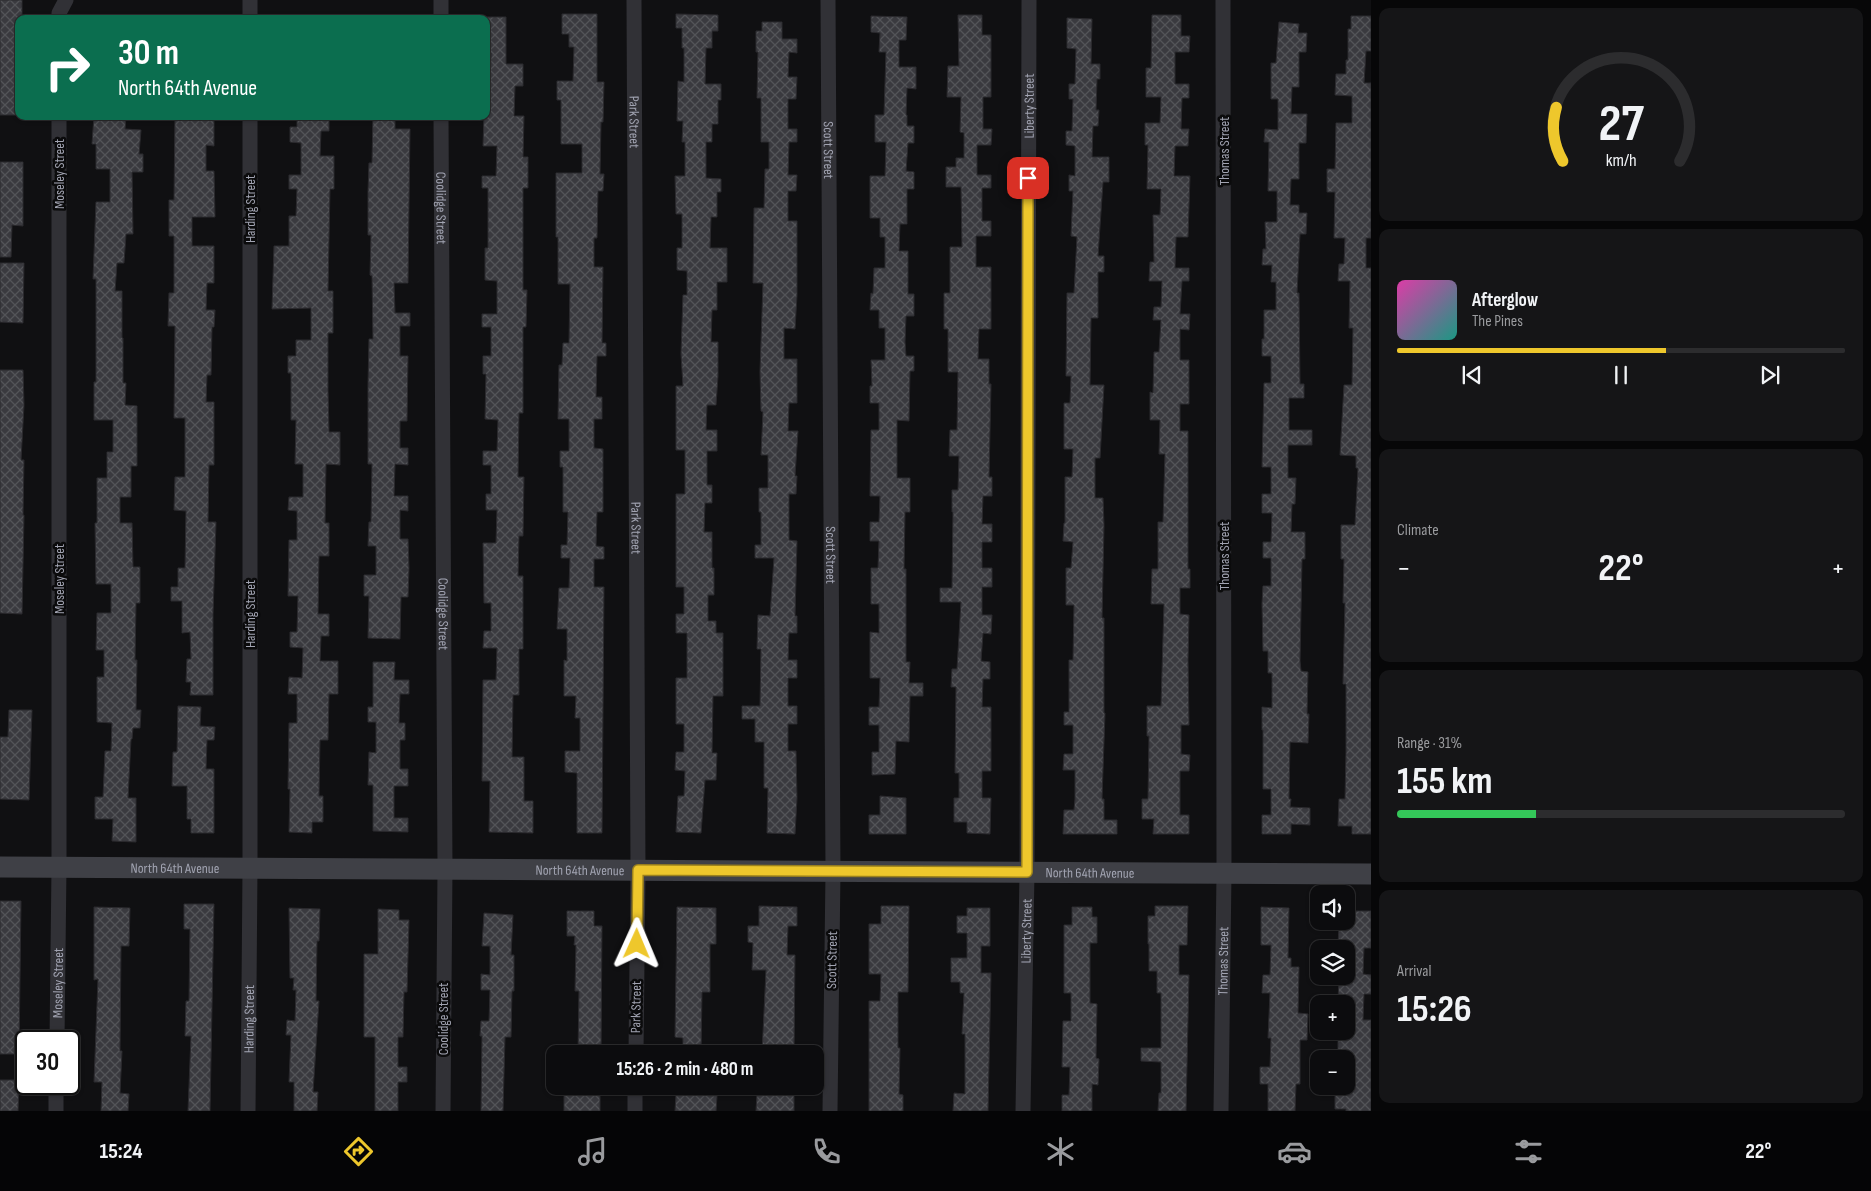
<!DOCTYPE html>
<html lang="en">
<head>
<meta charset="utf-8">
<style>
  :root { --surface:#0c0c0e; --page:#151517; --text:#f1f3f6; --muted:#9a9b9e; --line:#2c2c2e; --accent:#eec72c }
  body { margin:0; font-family:"Sofia Sans Condensed",sans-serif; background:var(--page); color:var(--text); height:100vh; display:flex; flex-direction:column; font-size:19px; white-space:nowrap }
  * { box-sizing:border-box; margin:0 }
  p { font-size:16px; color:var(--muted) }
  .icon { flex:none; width:28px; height:28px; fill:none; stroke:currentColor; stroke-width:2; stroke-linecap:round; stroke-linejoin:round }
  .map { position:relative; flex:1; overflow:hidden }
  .side { display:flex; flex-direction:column; gap:8px; padding:8px; background:#070708; width:500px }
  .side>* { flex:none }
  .banner { position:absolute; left:15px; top:15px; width:475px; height:105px; border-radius:10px; box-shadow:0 1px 4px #0004,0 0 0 1px var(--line); background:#0b6e4f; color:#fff; overflow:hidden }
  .buttons { position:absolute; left:1310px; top:885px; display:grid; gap:10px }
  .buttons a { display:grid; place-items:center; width:45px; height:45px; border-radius:10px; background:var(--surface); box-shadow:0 1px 4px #0004,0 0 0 1px var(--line); font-size:25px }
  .speed { position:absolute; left:15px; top:1030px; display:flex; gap:10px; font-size:25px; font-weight:700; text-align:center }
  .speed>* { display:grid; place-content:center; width:65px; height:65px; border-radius:50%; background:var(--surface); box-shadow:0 1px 4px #0004,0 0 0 1px var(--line); line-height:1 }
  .speed .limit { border:2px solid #111; border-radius:8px; background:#fff; color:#111 }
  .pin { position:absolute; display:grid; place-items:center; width:42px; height:42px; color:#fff; margin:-21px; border-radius:10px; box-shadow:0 2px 8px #0006 }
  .me { position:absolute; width:55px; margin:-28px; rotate:1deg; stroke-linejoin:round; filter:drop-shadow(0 0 4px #0008) }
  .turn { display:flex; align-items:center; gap:18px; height:105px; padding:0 20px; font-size:22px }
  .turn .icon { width:65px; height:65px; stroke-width:2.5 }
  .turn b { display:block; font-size:35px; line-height:42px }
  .big { font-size:38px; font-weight:700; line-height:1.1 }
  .side .card { flex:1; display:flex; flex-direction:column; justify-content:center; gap:8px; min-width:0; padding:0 18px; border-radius:10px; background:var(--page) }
  .side .dial { align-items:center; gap:0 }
  .dial svg { height:130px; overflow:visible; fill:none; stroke:var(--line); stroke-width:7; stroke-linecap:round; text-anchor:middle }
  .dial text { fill:var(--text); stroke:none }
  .song { display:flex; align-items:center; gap:15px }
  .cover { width:60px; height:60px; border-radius:8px; background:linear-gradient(135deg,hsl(320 70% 55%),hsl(170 70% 35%)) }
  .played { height:5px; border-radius:2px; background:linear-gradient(90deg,var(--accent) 60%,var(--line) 60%) }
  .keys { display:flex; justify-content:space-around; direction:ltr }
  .heat { display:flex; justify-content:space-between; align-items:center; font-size:28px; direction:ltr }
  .charge { height:8px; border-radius:4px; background:linear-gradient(90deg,#34c759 31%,var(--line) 0) }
  .trip { position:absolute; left:546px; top:1045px; width:278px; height:50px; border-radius:10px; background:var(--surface); box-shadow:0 1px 4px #0004,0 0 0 1px var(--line); font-weight:700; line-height:50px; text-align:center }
  .tabs { display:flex; height:80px; justify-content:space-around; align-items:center; background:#050506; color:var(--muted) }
  .tabs .icon { width:35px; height:35px }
  .tabs .current { color:var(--accent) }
  .tabs b { font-size:22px; color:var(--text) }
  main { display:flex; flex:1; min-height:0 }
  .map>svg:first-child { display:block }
</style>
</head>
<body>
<main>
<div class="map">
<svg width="1371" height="1111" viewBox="0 0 1371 1111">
  <defs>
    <pattern id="building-cross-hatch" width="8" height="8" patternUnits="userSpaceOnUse" patternTransform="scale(1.25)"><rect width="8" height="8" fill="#3a3a3f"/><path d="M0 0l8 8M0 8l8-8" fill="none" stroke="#535458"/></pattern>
  </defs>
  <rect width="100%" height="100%" fill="#101012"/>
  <!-- building -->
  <g fill="url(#building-cross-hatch)" stroke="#2b2a2e">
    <path d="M0 0H22V19H19V115H0Z"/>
    <path d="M562 14H597V82H604L603 122H601L600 174H604L603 191H598L597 238H594V267H603L602 343H606V356H597L596 397H602V419H594V448L603 449V512H597L596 546 604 547V559H594V587H604L602 833H577V773L565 772V751H580V718H575L576 696H564V660L567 661V629H557L559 588H569L570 558H561V545H567L568 512H563V467H560V451H569V419H558L559 365H562L563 343H569L570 284H558V237H556V173H582V144H561V100H557V81H573L574 47H569V34H562Z"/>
    <path d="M676 14 718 15V31H712V48H706L705 84H721V100H718V124H712V142H706V178L721 179V192H717V217H711L710 248H727V282H717V310H712L711 342H718V376L716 405H707L706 430H717V451H707V485H712V503H705L704 532H712V568H714V595H708V621H716V633H723V696H713L712 753H717L716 780H705L701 833 676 832 678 796H684L685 771 675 770 676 752H684V724H676V678H687V633H676V614H684V587H676V494H685V450H676V386H683L681 354 683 295H687V271L677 270V248H682V214H676L675 176H685V142H682L683 121H677L678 81 684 82V48H682V28H676Z"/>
    <path d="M958 15H982V35H991V97H983V129H992L991 145H977V175H991V188H982V221H991V236H976V267H991V329H979L978 359H989V384H991L989 477H992V496H983L982 524H992V542H982V568H992V587H982V615H992L991 634 983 633 981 661 990 662V679H983L982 707H991V771H982V798H991L990 834 967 833V822H954V798H959V773H955L956 687H951L952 669H957L961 602H940V588H952L953 512H952V490H958L959 456H949L950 430H957L958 372H948V329H944V293H950V247H962L961 187H946V167H956V158H964V133L960 132 961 97H947L948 66H959Z"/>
    <path d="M1152 15H1181V36H1190L1189 52H1175V84H1189V98H1182L1181 129H1189L1188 146H1175L1174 176H1190L1188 237H1176L1175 268H1189V281H1182L1180 314H1190L1189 330 1180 329V360H1189V404H1180V431H1188V569H1190V588H1180V614L1189 615 1188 660 1189 725H1181V754L1190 755 1189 771H1180V815H1189V834H1153L1154 819H1142V799H1148L1149 736H1147V706H1161L1164 604H1151L1152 569H1158V522H1163L1165 454H1159L1160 420H1150V392L1153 393 1154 352H1159L1161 320H1153L1154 307H1161L1162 281H1149L1150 262H1154L1153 215H1160L1161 189H1147L1148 145H1145V123H1160L1161 97H1146V68H1151Z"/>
    <path d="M871 16 907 17 906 40H899V67H916V89L907 88 906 115H907V126H914V143H908L906 171 914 172V189H907V224H900L899 251H908V294H914V316H906L905 342 906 356H914V371H910L909 421 897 420V478H910V512H905L904 569H906V662H910L909 683H923V696H910L909 742 896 741 895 774 872 775V752H879V725H869V707H879L880 678H870V632L879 633V604H871V568H878L879 541H870V522H879L880 496H870L871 430H879V403H870V386H872L871 360H885V328H879V310H870L871 293 873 294 874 268H885V237H880V218H870V176H885L886 142H875V115H884L886 52H879L880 33 871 32Z"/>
    <path d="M1351 16H1371V51H1366L1364 83H1371V238H1366V268H1371V834H1352V826H1338L1339 799H1345L1346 752V684H1343L1345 603H1343L1344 559H1341V525H1355L1358 468H1356V456L1340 455 1344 385H1352L1353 328H1349L1350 281H1338L1339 264H1344L1345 238H1334L1335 192H1327V169H1335L1336 123H1352V96L1335 95 1336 74H1346V60H1348V29H1351Z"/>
    <path d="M486 17H506V64H523V86H515L514 116H524L523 157H528V188H523V290H527L526 327H523V413H519L518 477H524L523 536H519L518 576H523V649H519V695H513L512 757H524V801H533V833L489 832 490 781H482L483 680H496L497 648H483L484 631H491V603H484L483 543H496L497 510H486V494H491V465H483V451H497L498 420 485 419 486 374H483V356H491V327H482V314H497V281L485 280V248H488V188H482V176H496L497 146H483L484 116H486V81H490L491 53H486Z"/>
    <path d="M1067 18 1092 19 1091 64H1100V79H1097L1096 110H1099L1098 126H1093L1092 157H1109V182H1103L1098 256H1104V272H1098V318H1091L1090 385H1104L1100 458H1095V498H1103L1104 525 1102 618H1104V713H1105L1102 799H1104V820H1117V834H1063L1064 810H1074L1075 799V770H1063L1064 754H1073V725H1064V712H1069V660H1073L1074 605H1066V568H1071L1073 542 1063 541 1064 523H1065V477H1072L1073 449H1064V403H1070L1071 376H1066L1067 293H1074L1077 237 1071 236 1073 191H1069V175L1075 176V146L1066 145V131H1072L1073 99H1069V84H1075L1076 49 1067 48Z"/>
    <path d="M762 22H782V39H797V53L789 52 788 77H797L796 99H788V129H797V142H789L788 175H797L796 191H788V221H797V295L795 329 784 328V359H797V403H789L788 431H798L795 476H797L796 494H789V540L797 541 795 616H797V633H789L788 660H797V678H788V706H797V724H788V751H796L797 798 795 834 767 833 768 788H764V742H755V719H742V706H760L761 649H757L758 615 770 616 774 558H755V545H761V512H759V488H768V455H761L763 412 761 411 760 372 763 283H753L754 208H764L765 169H769V142H761V98H757L758 52H756V31H762Z"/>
    <path d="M1279 22 1299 24 1298 33H1307L1306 52H1299V87H1292L1291 114H1307L1306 143H1299V179H1291L1290 205H1299V213H1307L1306 234H1300L1297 293H1299L1300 384H1304V398H1289V430H1312V445H1288V478H1296L1295 504H1292L1291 532H1305V559H1302L1300 661 1301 671 1308 672 1307 714H1309L1308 743 1290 742 1289 799H1291L1290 807 1310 808V825L1291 824V834H1262V815H1271V789H1263V730H1262V707L1272 708V673H1268V651H1263L1262 604 1263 586H1271V558H1263V542H1271L1272 513H1262V494H1271V467H1262L1264 383H1271V356H1262V339H1264V310H1276V282H1271L1272 265H1262L1263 249H1266L1265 222H1277V191H1268L1269 142H1264L1265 129 1278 130V99H1271V63H1276Z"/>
    <path d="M94 116H126L125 129 141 130 139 154H143V172H132L133 234H126L124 263H117L115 291H122V338H123V383H126L125 405 137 406V466H131V497H120V523H132L133 567H140V603H136L135 660H137L136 710H141L140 728H133L132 739H131L128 798H136V842L112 841 113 819H95V797H103L105 751H111L112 723 97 722V677H104V650H96L97 613H111V584H96L95 523H97V478H107V452H113V420H94V382H96V279H93L96 202H110V169H96V144H92Z"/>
    <path d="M175 116H214V146L206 145V171H214L215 217H192V246H214V283H207L206 310H215L214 327H212L211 375H207L206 402H214V465H209L208 522H216L213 614V695H190L191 682H186L187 659H191L190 632 182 633V601H171V587H178V568H185L186 511 174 510 175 477H185V418H174L175 326H168L169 293H174V236H169V200H174Z"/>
    <path d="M297 116H329V131H321L320 156H334V189H330L328 291H333V333H328V391L329 432H340V465L326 464 325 523H329V556H319L318 614H329V636H321L320 661H338V694H329L328 740H320L319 796H323V822H312V833L289 832 290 789H288L289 723H297V694H288L289 677 302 678 303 648 290 647V632H297L298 596H288L289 540H297V511L288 510 289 497H303V464H295L296 420H291V373H288V356H296V340H311V308L272 309 274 246H289V216H296L297 189H289V175H301V143L290 142V127H297Z"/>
    <path d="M373 116H395V129H410L408 283H394L395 313H410V326H400V356H408L407 421H400V448H408V465L395 464 394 496H408V511L400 510V539H408L409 568 408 597H401L400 639 368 638 369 596H364V575H376V546H368L369 522H371L372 464H368V385L369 339H373L372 276 370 275 371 235H368V192L369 163H372Z"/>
    <path d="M0 162H23V226L12 225 11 257H0Z"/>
    <path d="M0 263H24L23 323 0 322Z"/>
    <path d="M0 370H23L24 405 21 460H24L23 515H24L22 614 0 613Z"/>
    <path d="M373 662H395L394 680H409V694H400L399 723H405V740H400V769H408V786H394V818H408V832L373 831V785H368L369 752 376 753V722H368V707H373Z"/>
    <path d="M178 706 201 707 200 726 215 727 214 740H207L206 769H214V833H191V819H187V786H172L173 752H177Z"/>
    <path d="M9 710H32L29 800 0 799V737H8Z"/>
    <path d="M880 796 906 798V834H869V815H880Z"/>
    <path d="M0 901H21L19 1054H0Z"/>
    <path d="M184 904H214L210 1111H188L191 1036H185L186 1001H189L190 929H184Z"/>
    <path d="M759 906 797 907V926H788L787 955H795L794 1054H762L766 970H752L753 943 748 942V926H759Z"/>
    <path d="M881 906H909L908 992H898V1048H900L899 1094 903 1095V1111H869V1001H880L881 974H869V924H881Z"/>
    <path d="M1155 906H1188L1187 945H1179V975H1189L1186 1111H1158L1159 1093H1161V1062L1141 1061V1048H1161V993H1157V971H1149V944H1148V916H1155Z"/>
    <path d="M94 907 130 908 129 946H121L120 1051H122L120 1093 129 1094 128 1111H101L102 1082H94L98 979 94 980Z"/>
    <path d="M677 907 716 908V944H710V992H702L701 1054H683V1038L675 1037Z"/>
    <path d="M1072 907H1092V917H1097V943H1090V1003L1097 1004 1096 1058 1099 1059 1098 1085 1092 1084V1111H1062V1095H1069L1070 1067H1062L1063 1021H1071V993H1064V925H1072Z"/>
    <path d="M1261 907 1289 908 1288 958H1291V967H1299L1298 1013 1308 1014 1307 1040H1300V1084H1296L1295 1111H1268V1084H1260V1067H1270L1271 1038H1268L1270 993H1262L1263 975H1270L1271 945H1261Z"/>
    <path d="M289 908 320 909 319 941H317L316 1001H319L313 1092H318L317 1111H294V1082H289L291 1035H286L287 1020 295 1021 296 990H293L294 978H290Z"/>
    <path d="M967 908H990V946H981V973H991L988 1111H953L954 1093 965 1094V1034H962L964 993H960V982H951V958H967V933H957V916H967Z"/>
    <path d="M378 909 399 910V920H409L407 992H404L403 1037H398V1067H407V1082H398V1111H375V1037H364V954H378Z"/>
    <path d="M567 911H594V926H602L601 1054H578L579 991H575L576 945H574L575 936H567Z"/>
    <path d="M1346 911H1371V948H1364L1363 974 1371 975V994H1364L1363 1020H1371V1111H1346V1109H1335V1094H1346V1059H1338V1031H1346V1004H1338L1339 976H1346V948H1338L1339 921H1346Z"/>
    <path d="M484 913 513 915 511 955H514V991H512L511 1037H505L503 1111H481L482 1036H480L481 1021H489L490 990H481V974L490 975V946H482Z"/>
    <path d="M0 1080H19L18 1111H0Z"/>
    <path d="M564 1093 600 1094V1111H564Z"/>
    <path d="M757 1093H794V1111H756Z"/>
    <path d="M676 1094 717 1096 716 1111H675Z"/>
  </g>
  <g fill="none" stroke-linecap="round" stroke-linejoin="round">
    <!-- street -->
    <g stroke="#313136" stroke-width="15">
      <path d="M441 0V19"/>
      <path id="s1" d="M634 0 638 870 636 1054"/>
      <path id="s2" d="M828 0 833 871 830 1111"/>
      <path d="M59 19V13L66 0"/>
      <path d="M250 19V0"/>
      <path id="s3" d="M441 116 445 869 443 1111"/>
      <path id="s4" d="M57 1041 59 867V116"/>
      <path d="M56 1111V1084"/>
      <path id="s5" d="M248 1111 250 868V116"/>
      <path d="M635 1111V1086"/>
      <path id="s6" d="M1023 1111 1027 872 1029 0"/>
      <path id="s7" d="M1221 1111 1224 873 1223 0"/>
    </g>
    <!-- secondary -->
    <path stroke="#3f4046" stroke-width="21" id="s8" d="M0 867 1371 874"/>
  </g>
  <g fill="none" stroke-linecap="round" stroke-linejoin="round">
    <!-- route casing -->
    <g stroke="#9b811d" stroke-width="12">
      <path id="route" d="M637 944 638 870 1027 872 1028 178"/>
    </g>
    <!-- route -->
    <use href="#route" stroke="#eec72c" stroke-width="9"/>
  </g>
  <g text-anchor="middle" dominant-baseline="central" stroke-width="5" stroke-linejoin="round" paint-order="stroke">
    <!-- street labels -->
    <g font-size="14" fill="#a2a4b2" stroke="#0b0b0c">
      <text stroke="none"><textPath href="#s6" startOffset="1005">Liberty Street</textPath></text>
      <text stroke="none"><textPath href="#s1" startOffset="122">Park Street</textPath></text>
      <text stroke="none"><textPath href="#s2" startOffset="150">Scott Street</textPath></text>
      <text transform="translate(1224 151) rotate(-90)">Thomas Street</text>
      <text transform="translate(59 174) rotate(-90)">Moseley Street</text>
      <text transform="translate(250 209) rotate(-90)">Harding Street</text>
      <text stroke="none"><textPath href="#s3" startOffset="92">Coolidge Street</textPath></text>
      <text stroke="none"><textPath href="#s1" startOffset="528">Park Street</textPath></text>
      <text stroke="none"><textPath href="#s2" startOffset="555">Scott Street</textPath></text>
      <text transform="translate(1224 556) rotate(-90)">Thomas Street</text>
      <text transform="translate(59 579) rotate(-90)">Moseley Street</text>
      <text transform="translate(250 614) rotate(-90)">Harding Street</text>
      <text stroke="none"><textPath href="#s3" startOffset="498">Coolidge Street</textPath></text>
      <text stroke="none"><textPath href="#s8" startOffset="175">North 64th Avenue</textPath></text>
      <text stroke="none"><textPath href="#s8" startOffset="580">North 64th Avenue</textPath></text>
      <text stroke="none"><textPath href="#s8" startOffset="1090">North 64th Avenue</textPath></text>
      <text stroke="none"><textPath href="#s6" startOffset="180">Liberty Street</textPath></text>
      <text transform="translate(832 960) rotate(-89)">Scott Street</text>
      <text stroke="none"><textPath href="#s7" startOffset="150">Thomas Street</textPath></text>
      <text stroke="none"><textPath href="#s4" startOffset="58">Moseley Street</textPath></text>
      <text transform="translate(636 1007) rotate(-89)">Park Street</text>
      <text stroke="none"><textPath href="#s5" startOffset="92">Harding Street</textPath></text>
      <text transform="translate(443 1019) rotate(-90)">Coolidge Street</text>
    </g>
  </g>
</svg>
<div class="buttons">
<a><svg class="icon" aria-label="sound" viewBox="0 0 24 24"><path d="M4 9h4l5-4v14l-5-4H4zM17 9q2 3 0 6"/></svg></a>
<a><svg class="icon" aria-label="layers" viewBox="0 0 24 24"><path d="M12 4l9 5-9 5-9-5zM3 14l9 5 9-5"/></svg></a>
<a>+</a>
<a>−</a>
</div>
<div class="speed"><div class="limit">30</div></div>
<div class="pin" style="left:1028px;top:178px;background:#d93025"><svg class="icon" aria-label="arrive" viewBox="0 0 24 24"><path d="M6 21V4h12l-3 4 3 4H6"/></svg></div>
<svg class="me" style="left:637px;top:944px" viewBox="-20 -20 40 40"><path d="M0-17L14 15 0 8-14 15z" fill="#eec72c" stroke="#fff" stroke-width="4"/></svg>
<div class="trip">15:26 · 2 min · 480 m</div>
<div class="banner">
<div class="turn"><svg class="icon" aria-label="right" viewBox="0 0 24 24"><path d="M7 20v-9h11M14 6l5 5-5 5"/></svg><div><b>30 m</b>North 64th Avenue</div></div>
</div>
</div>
<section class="side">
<div class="card dial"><svg viewBox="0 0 100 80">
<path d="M14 69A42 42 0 1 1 86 69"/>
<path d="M14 69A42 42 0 0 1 10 36" stroke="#eec72c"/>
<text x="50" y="56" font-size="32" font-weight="700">27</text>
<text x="50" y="72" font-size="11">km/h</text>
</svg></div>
<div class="card">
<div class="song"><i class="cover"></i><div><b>Afterglow</b><p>The Pines</p></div></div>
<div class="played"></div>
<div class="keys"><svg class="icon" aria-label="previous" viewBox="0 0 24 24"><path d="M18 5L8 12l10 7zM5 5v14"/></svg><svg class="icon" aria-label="pause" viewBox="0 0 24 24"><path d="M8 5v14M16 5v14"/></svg><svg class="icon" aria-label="next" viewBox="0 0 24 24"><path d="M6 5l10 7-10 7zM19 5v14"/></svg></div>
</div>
<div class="card"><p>Climate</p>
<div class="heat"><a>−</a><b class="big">22°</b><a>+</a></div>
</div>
<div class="card"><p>Range · 31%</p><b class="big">155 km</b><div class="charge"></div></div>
<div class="card"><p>Arrival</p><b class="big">15:26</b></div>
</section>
</main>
<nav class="tabs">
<b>15:24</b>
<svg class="icon current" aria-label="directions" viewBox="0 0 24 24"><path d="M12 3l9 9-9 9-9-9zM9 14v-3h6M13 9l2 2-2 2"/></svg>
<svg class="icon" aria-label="music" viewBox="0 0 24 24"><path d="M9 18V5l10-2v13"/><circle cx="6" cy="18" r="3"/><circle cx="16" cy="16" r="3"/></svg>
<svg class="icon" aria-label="phone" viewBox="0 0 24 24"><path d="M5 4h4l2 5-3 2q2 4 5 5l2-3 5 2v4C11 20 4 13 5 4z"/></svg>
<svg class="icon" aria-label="climate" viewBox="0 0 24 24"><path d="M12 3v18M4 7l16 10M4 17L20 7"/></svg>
<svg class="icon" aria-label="car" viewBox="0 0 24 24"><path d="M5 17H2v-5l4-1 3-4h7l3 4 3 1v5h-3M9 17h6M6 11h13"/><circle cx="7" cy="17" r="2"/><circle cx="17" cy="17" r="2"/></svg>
<svg class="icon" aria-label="filters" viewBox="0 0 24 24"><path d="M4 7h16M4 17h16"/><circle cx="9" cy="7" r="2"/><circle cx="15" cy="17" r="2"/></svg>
<b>22°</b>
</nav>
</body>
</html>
